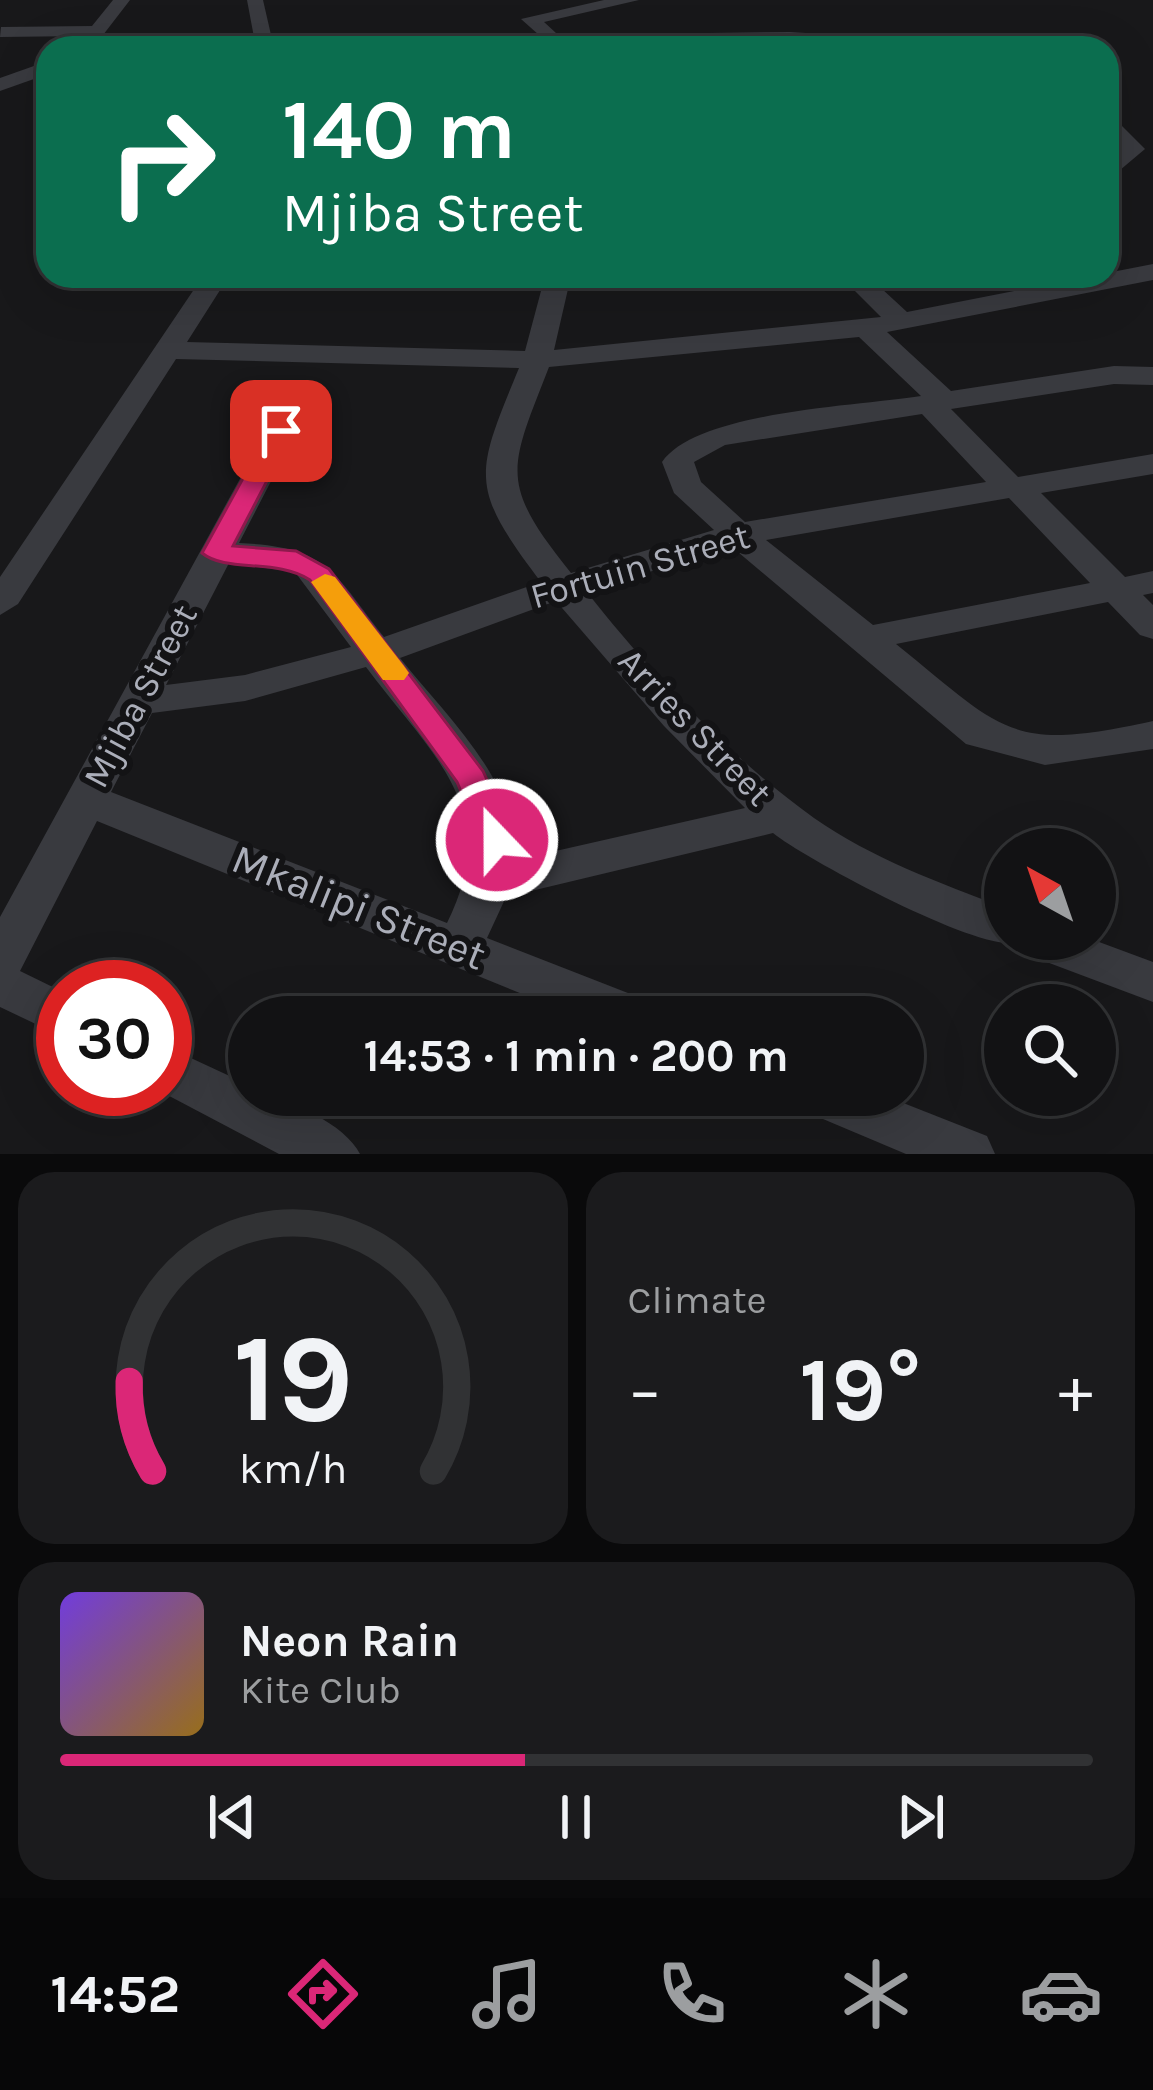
<!DOCTYPE html>
<html lang="en">
<head>
<meta charset="utf-8">
<style>
  :root { --surface:#121214; --page:#1b1b1d; --text:#f1f3f6; --muted:#9c9ea0; --line:#313234; --accent:#db2777 }
  body { margin:0; font-family:Karla,sans-serif; background:var(--page); color:var(--text); height:100vh; display:flex; flex-direction:column; font-size:45px; white-space:nowrap }
  * { box-sizing:border-box; margin:0 }
  p { font-size:39px; color:var(--muted) }
  .icon { flex:none; width:66px; height:66px; fill:none; stroke:currentColor; stroke-width:2; stroke-linecap:round; stroke-linejoin:round }
  .map { position:relative; height:1154px; overflow:hidden }
  .details { display:flex; flex-direction:column; gap:18px; padding:18px; background:#0a0a0b; flex:1 }
  .details>* { flex:none }
  .guide { position:absolute; left:36px; top:36px; width:1083px; height:252px; border-radius:36px; box-shadow:0 12px 48px #0002,0 0 0 3px var(--line); background:#0b6e4f; color:#fff; overflow:hidden }
  .needle { width:78px; rotate:320deg }
  .fabs { position:absolute; left:984px; top:828px; display:grid; gap:24px }
  .fabs a { display:grid; place-items:center; width:132px; height:132px; border-radius:50%; background:var(--surface); box-shadow:0 12px 48px #0002,0 0 0 3px var(--line); font-size:60px }
  .speed { position:absolute; left:36px; top:960px; display:flex; gap:24px; font-size:60px; font-weight:700; text-align:center }
  .speed>* { display:grid; place-content:center; width:156px; height:156px; border-radius:50%; background:var(--surface); box-shadow:0 12px 48px #0002,0 0 0 3px var(--line); line-height:1 }
  .speed .limit { border:18px solid #d22; background:#fff; color:#111 }
  .pin { position:absolute; display:grid; place-items:center; width:102px; height:102px; color:#fff; margin:-51px; border-radius:24px; box-shadow:0 6px 18px #0006 }
  .me { position:absolute; width:132px; margin:-66px; rotate:338deg; stroke-linejoin:round; filter:drop-shadow(0 0 9px #0008) }
  .turn { display:flex; align-items:center; gap:42px; height:252px; padding:0 48px; font-size:54px }
  .turn .icon { width:156px; height:156px; stroke-width:2.5 }
  .turn b { display:block; font-size:84px; line-height:102px }
  .big { font-size:90px; font-weight:700; line-height:1.1 }
  .details .widget { flex:1; display:flex; flex-direction:column; justify-content:center; gap:18px; min-width:0; padding:0 42px; border-radius:36px; background:var(--page) }
  .details .dial { align-items:center; gap:0 }
  .dial svg { height:312px; overflow:visible; fill:none; stroke:var(--line); stroke-width:7; stroke-linecap:round; text-anchor:middle }
  .dial text { fill:var(--text); stroke:none }
  .song { display:flex; align-items:center; gap:36px }
  .cover { width:144px; height:144px; border-radius:18px; background:linear-gradient(135deg,hsl(260 70% 55%),hsl(40 70% 35%)) }
  .played { height:12px; border-radius:6px; background:linear-gradient(90deg,var(--accent) 45%,var(--line) 45%) }
  .keys { display:flex; justify-content:space-around; direction:ltr }
  .heat { display:flex; justify-content:space-between; align-items:center; font-size:66px; direction:ltr }
  .details .tiles { flex:1; display:grid; gap:18px; grid-template-columns:1fr 1fr }
  .widget:last-child { grid-column:span 2 }
  .trip { position:absolute; left:228px; top:996px; width:696px; height:120px; border-radius:60px; background:var(--surface); box-shadow:0 12px 48px #0002,0 0 0 3px var(--line); font-weight:700; line-height:120px; text-align:center }
  .menu { display:flex; height:192px; justify-content:space-around; align-items:center; background:#070708; color:var(--muted) }
  .menu .icon { width:84px; height:84px }
  .menu .selected { color:var(--accent) }
  .menu b { font-size:54px; color:var(--text) }
  .map>svg:first-child { display:block }
</style>
</head>
<body>
<div class="map">
<svg width="1153" height="1154" viewBox="0 0 1153 1154">
  <rect width="100%" height="100%" fill="#18181a"/>
  <g fill="none" stroke-linecap="round" stroke-linejoin="round">
    <!-- minor -->
    <g fill="#393a3f" fill-rule="evenodd">
      <path d="M113 0H130L93 48H74L83 36 0 37 1 27 92 26Z"/>
      <path d="M247 0H263L274 48H256Z"/>
      <path d="M604 0H639L544 22 556 33 560 48H542L539 35 521 19Z"/>
      <path d="M790 32 947 42 956 48 709 43 700 38 709 33Z"/>
      <path d="M638 33H650L656 48H638Z"/>
      <path d="M48 61V74L0 91V78Z"/>
      <path d="M1107 111 1145 149 1107 181V162L1122 148 1107 130Z"/>
      <path d="M1153 264V280L887 332 951 391 1114 366 1153 367V385L1114 384 951 409 1018 477 1153 454V474L1041 493 1125 577 1153 571V593L1143 595 1153 605V639L1140 635 1108 602 896 644C1004 731 1009 753 1153 721V749L1045 765 966 744 732 547 586 591C650 672 730 758 814 818 871 858 940 883 1005 908V939H1091L1153 962V1002L1020 952 1015 942C981 953 805 859 773 833L506 897 487 938 651 1002 658 1017H579L97 821 20 971 63 992V1037L0 1007V917L270 424 281 422 297 431 239 543C329 547 332 571 384 637L541 582C468 486 475 475 519 368L176 359 18 604 0 615V577L203 276H229L187 342 525 351 545 276H571L554 350 881 317 840 276H868L907 312ZM859 337 921 396C859 406 697 411 662 462L674 493 714 530 571 573C498 482 509 470 549 367ZM922 414 986 482 745 522 701 482 694 462 725 445ZM1009 498 1090 583 873 625 766 540ZM229 563 295 572 351 647 245 675 166 685ZM556 601 664 726 745 808 516 860C519 782 445 715 400 658ZM366 667C432 756 504 808 447 923L111 792 152 713 245 701Z"/>
      <path d="M165 1046 249 1085V1095C283 1095 345 1123 360 1154H279L156 1089H165Z"/>
      <path d="M796 1095H883L987 1136 995 1154H906L804 1111Z"/>
    </g>
  </g>
  <!-- route -->
  <path fill="#db2777" stroke="#8e194d" stroke-width="3" d="M281 424 293 431 233 546 296 551 329 569 483 771 514 840 509 848H485L457 782 310 580C277 558 226 573 202 553L269 431Z"/>
  <!-- slow -->
  <path fill="#f59e0b" d="M325 574 335 577 404 666 409 673 404 680H383L311 582Z"/>
  <g text-anchor="middle" dominant-baseline="central" stroke-width="12" stroke-linejoin="round" paint-order="stroke">
    <!-- street labels -->
    <g font-size="36" fill="#abaeb9" stroke="#131315">
      <text transform="translate(640 566) rotate(-16)">Fortuin Street</text>
      <text transform="translate(140 696) rotate(-62)">Mjiba Street</text>
      <text transform="translate(695 727) rotate(46)">Arries Street</text>
    </g>
    <!-- near-street labels -->
    <g font-size="42" fill="#abaeb9" stroke="#131315">
      <text transform="translate(359 907) rotate(22)">Mkalipi Street</text>
    </g>
  </g>
</svg>
<div class="fabs">
<a><svg class="needle" viewBox="-14 -14 28 28"><path d="M0-13l5 13h-10z" fill="#e53935"/><path d="M0 13l5-13h-10z" fill="#9c9ea0"/></svg></a>
<a><svg class="icon" aria-label="search" viewBox="0 0 24 24"><circle cx="10" cy="10" r="6"/><path d="M15 15l6 6"/></svg></a>
</div>
<div class="speed"><div class="limit">30</div></div>
<div class="pin" style="left:281px;top:431px;background:#d93025"><svg class="icon" aria-label="arrive" viewBox="0 0 24 24"><path d="M6 21V4h12l-3 4 3 4H6"/></svg></div>
<svg class="me" style="left:497px;top:840px" viewBox="-20 -20 40 40"><circle r="17" fill="#db2777" stroke="#fff" stroke-width="3"/><path d="M0-11L8 9 0 5-8 9z" fill="#fff"/></svg>
<div class="trip">14:53 · 1 min · 200 m</div>
<div class="guide">
<div class="turn"><svg class="icon" aria-label="right" viewBox="0 0 24 24"><path d="M7 20v-9h11M14 6l5 5-5 5"/></svg><div><b>140 m</b>Mjiba Street</div></div>
</div>
</div>
<section class="details">
<div class="tiles">
<div class="widget dial"><svg viewBox="0 0 100 80">
<path d="M14 69A42 42 0 1 1 86 69"/>
<path d="M14 69A42 42 0 0 1 8 46" stroke="#db2777"/>
<text x="50" y="56" font-size="32" font-weight="700">19</text>
<text x="50" y="72" font-size="11">km/h</text>
</svg></div>
<div class="widget"><p>Climate</p>
<div class="heat"><a>−</a><b class="big">19°</b><a>+</a></div>
</div>
<div class="widget">
<div class="song"><i class="cover"></i><div><b>Neon Rain</b><p>Kite Club</p></div></div>
<div class="played"></div>
<div class="keys"><svg class="icon" aria-label="previous" viewBox="0 0 24 24"><path d="M18 5L8 12l10 7zM5 5v14"/></svg><svg class="icon" aria-label="pause" viewBox="0 0 24 24"><path d="M8 5v14M16 5v14"/></svg><svg class="icon" aria-label="next" viewBox="0 0 24 24"><path d="M6 5l10 7-10 7zM19 5v14"/></svg></div>
</div>
</div>
</section>
<nav class="menu">
<b>14:52</b>
<svg class="icon selected" aria-label="directions" viewBox="0 0 24 24"><path d="M12 3l9 9-9 9-9-9zM9 14v-3h6M13 9l2 2-2 2"/></svg>
<svg class="icon" aria-label="music" viewBox="0 0 24 24"><path d="M9 18V5l10-2v13"/><circle cx="6" cy="18" r="3"/><circle cx="16" cy="16" r="3"/></svg>
<svg class="icon" aria-label="phone" viewBox="0 0 24 24"><path d="M5 4h4l2 5-3 2q2 4 5 5l2-3 5 2v4C11 20 4 13 5 4z"/></svg>
<svg class="icon" aria-label="climate" viewBox="0 0 24 24"><path d="M12 3v18M4 7l16 10M4 17L20 7"/></svg>
<svg class="icon" aria-label="car" viewBox="0 0 24 24"><path d="M5 17H2v-5l4-1 3-4h7l3 4 3 1v5h-3M9 17h6M6 11h13"/><circle cx="7" cy="17" r="2"/><circle cx="17" cy="17" r="2"/></svg>
</nav>
</body>
</html>
